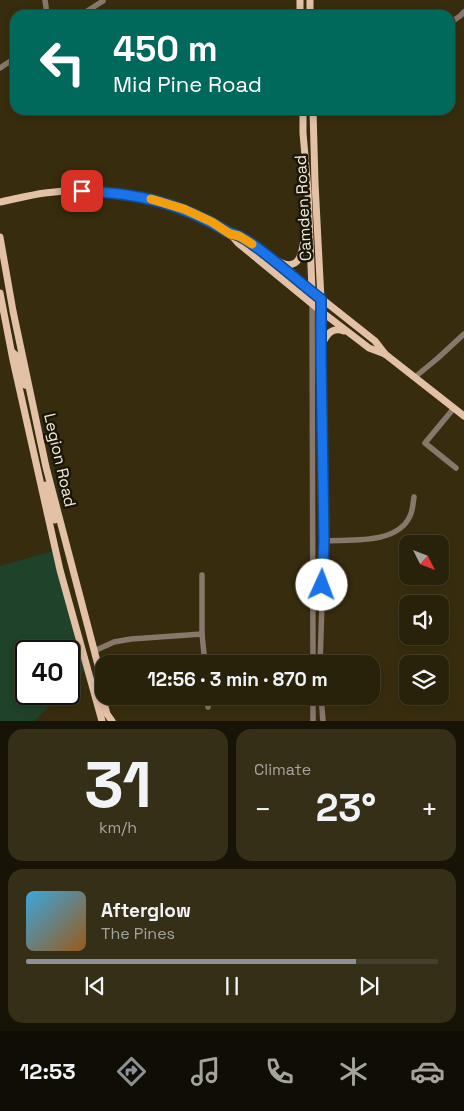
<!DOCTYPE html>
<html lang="en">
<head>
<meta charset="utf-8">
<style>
  :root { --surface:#29220a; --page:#352f18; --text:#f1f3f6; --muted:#a5a49c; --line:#453f2b; --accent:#8c9099 }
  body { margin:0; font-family:"Space Grotesk",sans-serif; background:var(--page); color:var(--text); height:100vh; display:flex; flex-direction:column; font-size:19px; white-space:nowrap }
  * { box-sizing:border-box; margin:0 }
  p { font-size:16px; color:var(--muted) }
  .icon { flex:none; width:28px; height:28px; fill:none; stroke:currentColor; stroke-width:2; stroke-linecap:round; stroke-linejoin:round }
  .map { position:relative; height:721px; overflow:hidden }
  .details { display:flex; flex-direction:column; gap:8px; padding:8px; background:#171306; flex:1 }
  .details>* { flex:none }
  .top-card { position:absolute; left:10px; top:10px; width:445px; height:105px; border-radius:15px; box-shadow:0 2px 8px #0003,0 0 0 1px var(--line); background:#00695c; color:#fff; overflow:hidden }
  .needle { width:32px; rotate:132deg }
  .fabs { position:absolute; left:399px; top:535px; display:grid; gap:10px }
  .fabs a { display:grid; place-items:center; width:50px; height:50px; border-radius:10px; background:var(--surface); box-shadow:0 2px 8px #0003,0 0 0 1px var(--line); font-size:25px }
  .speed { position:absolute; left:15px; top:640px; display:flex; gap:10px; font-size:25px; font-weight:700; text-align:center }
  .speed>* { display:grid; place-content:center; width:65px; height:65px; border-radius:50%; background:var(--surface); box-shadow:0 2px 8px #0003,0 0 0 1px var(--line); line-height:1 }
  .speed .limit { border:2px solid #111; border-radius:8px; background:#fff; color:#111 }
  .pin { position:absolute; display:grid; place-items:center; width:42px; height:42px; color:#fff; margin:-21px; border-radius:10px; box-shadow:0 2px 8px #0006 }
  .me { position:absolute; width:55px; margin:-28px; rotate:2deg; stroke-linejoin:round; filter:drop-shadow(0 0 4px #0008) }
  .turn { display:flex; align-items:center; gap:18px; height:105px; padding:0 20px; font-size:22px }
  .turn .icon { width:65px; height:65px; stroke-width:2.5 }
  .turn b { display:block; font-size:35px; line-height:42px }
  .big { font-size:38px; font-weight:700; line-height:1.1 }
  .details .tile { flex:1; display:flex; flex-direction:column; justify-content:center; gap:8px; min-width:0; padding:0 18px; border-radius:15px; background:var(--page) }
  .details .dial { align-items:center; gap:0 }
  .dial b { font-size:65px; line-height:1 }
  .song { display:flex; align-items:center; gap:15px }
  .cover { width:60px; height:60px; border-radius:8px; background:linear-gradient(135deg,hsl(200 70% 55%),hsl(30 70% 35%)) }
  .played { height:5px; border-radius:2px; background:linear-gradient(90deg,var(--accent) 80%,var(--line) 80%) }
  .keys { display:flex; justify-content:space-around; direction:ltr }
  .heat { display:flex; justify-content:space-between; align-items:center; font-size:28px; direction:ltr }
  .details .tiles { flex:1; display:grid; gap:8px; grid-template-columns:1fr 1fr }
  .tile:last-child { grid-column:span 2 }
  .trip { position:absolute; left:95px; top:655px; width:285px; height:50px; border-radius:15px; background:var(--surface); box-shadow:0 2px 8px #0003,0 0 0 1px var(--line); font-weight:700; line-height:50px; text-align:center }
  .tab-bar { display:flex; height:80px; justify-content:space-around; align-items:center; background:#100e04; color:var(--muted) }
  .tab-bar .icon { width:35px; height:35px }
  .tab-bar .selected { color:var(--accent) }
  .tab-bar b { font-size:22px; color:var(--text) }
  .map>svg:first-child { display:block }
</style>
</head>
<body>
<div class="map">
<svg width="464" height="721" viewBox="0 0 464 721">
  <rect width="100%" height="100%" fill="#372d0e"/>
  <!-- green -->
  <path fill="#1f422a" d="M53 551 86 669 69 687V651H26V694H62L34 721H0V566Z"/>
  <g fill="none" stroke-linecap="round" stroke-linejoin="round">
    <!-- minor -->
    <g stroke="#87786b" stroke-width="5.5">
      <path d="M45 0 47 15"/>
      <path d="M81 15 103 1"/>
      <path d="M450 23 460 16 464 12"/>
      <path d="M0 68 15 58"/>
      <path d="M312 291 313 664"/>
      <path d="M415 377 438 358 464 334"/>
      <path d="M454 408 425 443 456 468"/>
      <path d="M324 541C350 539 397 545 410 516 413 510 413 503 414 497"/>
      <path d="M202 575V634L205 664"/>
      <path d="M94 651 114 642 131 639 202 634"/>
      <path d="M320 664 324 541 321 358V299"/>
      <path d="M207 696 208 707"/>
      <path d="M313 696V721"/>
      <path d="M321 696 323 721"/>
    </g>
    <!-- major -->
    <g stroke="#e2c1a6" stroke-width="7">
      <path d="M300 0V15"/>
      <path d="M310 0V15"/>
      <path d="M303 110V133L308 190 312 291"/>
      <path d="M313 110 315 183 321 299"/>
      <path d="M0 202C15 199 30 195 45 193 94 186 149 193 195 214 211 221 227 229 238 243L322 312 369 348 385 354 464 416"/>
      <path d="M231 234 239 236 264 253 375 341 385 354"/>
      <path d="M0 237 13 311 46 467 104 688"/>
      <path d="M278 261C304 276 304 241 305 225"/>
      <path d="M0 293 13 360 60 570 102 721"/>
      <path d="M321 346C326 336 331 326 344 331"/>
      <path d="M12 352 17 356 24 383 25 385"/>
      <path d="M45 485 55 520"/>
      <path d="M98 682 107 714 112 721"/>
    </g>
  </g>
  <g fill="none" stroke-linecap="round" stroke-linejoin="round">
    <!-- route casing -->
    <g stroke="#114b97" stroke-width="12">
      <path id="route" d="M82 191C138 193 180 203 228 232 232 234 235 234 239 236 243 238 248 241 252 244 276 261 298 281 321 299V358L324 541 322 585"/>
    </g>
    <!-- route -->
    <use href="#route" stroke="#1a73e8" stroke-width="9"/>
    <!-- slow -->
    <path stroke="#f59e0b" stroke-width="9" d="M151 199 184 209 197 215 212 222 230 234 239 236 252 244"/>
  </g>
  <g text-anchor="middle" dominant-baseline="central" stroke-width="5" stroke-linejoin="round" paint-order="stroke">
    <!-- street labels -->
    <g font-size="16" fill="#f1ebd9" stroke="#1a1609">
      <text transform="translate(303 208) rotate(-93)">Camden Road</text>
      <text transform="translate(60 460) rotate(77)">Legion Road</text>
    </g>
  </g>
</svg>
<div class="fabs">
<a><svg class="needle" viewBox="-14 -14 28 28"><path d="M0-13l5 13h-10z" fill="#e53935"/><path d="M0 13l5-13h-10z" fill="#a5a49c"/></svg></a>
<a><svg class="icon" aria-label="sound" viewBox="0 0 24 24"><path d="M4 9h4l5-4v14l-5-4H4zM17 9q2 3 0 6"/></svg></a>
<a><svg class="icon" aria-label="layers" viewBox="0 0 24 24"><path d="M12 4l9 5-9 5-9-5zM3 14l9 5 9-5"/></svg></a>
</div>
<div class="speed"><div class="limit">40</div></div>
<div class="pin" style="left:82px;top:191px;background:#d93025"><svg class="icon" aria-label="arrive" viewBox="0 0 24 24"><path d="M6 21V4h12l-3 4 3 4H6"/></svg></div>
<svg class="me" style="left:322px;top:585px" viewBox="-20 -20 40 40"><circle r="19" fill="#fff"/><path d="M0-13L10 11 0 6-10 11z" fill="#1a73e8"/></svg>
<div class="trip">12:56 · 3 min · 870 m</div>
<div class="top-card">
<div class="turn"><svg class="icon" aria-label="left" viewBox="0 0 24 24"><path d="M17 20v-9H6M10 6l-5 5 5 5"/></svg><div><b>450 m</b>Mid Pine Road</div></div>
</div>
</div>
<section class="details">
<div class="tiles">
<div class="tile dial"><b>31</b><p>km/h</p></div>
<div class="tile"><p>Climate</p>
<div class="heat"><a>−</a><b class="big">23°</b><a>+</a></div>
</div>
<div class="tile">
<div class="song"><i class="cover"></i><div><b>Afterglow</b><p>The Pines</p></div></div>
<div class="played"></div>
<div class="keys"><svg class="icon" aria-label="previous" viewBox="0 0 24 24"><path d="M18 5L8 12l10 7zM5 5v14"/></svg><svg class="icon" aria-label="pause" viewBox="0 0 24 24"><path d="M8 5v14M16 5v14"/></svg><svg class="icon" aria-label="next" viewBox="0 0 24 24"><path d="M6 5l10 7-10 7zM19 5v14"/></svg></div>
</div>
</div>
</section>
<nav class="tab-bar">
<b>12:53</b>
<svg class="icon selected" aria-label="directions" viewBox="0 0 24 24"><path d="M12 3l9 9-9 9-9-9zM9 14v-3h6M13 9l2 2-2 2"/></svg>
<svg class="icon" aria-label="music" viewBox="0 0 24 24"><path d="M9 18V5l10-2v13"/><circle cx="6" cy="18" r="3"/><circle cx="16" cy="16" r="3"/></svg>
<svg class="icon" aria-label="phone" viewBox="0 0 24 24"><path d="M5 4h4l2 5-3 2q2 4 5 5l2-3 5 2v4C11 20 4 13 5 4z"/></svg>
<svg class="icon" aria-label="climate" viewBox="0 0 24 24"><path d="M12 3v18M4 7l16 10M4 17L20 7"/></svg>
<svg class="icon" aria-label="car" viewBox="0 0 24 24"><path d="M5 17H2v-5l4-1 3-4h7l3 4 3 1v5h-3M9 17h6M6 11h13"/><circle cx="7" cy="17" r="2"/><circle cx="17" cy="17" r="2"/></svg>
</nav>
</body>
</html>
